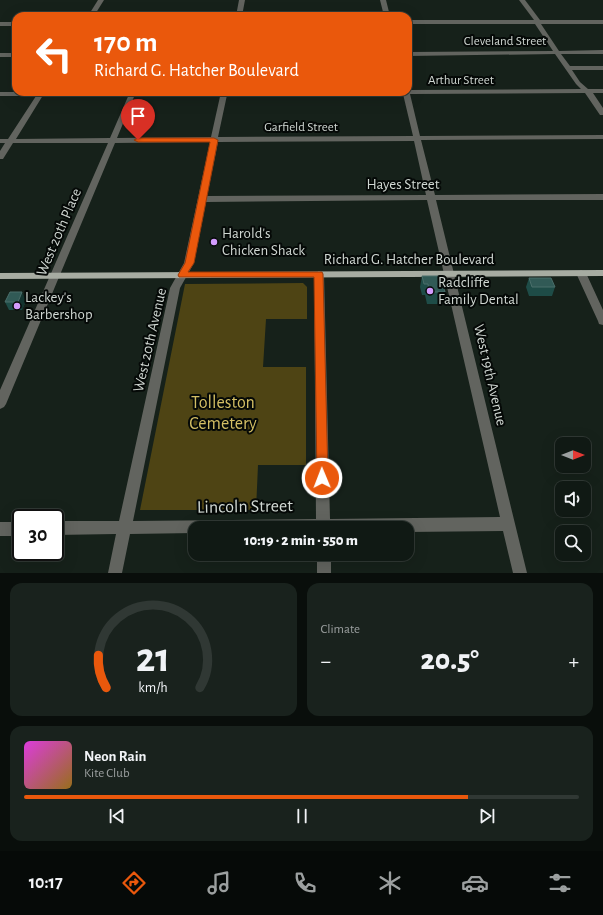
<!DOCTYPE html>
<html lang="en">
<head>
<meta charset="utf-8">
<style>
  :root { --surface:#101914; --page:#19221d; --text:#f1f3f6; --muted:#9ca0a0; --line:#303834; --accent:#ea580c }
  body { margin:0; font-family:"Alegreya Sans",sans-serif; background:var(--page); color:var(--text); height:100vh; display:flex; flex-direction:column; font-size:15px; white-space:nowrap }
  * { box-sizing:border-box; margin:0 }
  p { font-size:13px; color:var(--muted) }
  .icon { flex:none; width:22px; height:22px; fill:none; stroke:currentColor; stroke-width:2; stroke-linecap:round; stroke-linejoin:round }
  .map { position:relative; height:573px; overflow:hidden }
  .sheet { display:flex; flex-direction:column; gap:10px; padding:10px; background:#090e0b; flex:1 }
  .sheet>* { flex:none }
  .banner { position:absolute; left:12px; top:12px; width:400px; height:84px; border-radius:12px; box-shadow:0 4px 16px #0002,0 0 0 1px var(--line); background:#ea580c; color:#fff; overflow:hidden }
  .needle { width:26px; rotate:90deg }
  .fabs { position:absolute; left:555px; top:437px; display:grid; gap:8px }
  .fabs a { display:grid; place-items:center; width:36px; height:36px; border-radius:8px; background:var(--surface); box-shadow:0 4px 16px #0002,0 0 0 1px var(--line); font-size:20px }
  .speed { position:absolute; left:12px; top:509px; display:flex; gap:8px; font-size:20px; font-weight:700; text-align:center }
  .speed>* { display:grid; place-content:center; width:52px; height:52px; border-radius:50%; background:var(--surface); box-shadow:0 4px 16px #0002,0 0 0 1px var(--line); line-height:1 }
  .speed .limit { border:2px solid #111; border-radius:6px; background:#fff; color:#111 }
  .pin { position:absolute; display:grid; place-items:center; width:34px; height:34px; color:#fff; margin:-41px -17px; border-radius:50% 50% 50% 0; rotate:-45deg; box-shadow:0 0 4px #0007 }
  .pin .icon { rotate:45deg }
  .me { position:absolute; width:44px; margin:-22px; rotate:359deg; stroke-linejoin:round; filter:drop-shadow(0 0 3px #0008) }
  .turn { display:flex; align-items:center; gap:14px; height:84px; padding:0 16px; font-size:18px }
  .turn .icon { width:52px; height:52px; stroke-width:2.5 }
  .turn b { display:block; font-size:28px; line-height:34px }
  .big { font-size:30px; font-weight:800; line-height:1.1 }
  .sheet .tile { flex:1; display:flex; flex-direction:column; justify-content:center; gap:6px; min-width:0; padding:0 14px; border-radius:12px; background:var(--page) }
  .sheet .dial { align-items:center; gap:0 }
  .dial svg { height:104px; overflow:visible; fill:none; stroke:var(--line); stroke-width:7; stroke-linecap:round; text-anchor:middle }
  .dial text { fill:var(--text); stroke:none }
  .song { display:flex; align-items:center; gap:12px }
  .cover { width:48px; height:48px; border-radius:6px; background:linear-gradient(135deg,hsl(300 70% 55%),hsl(40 70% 35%)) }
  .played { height:4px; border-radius:2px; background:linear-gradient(90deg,var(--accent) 80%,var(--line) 80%) }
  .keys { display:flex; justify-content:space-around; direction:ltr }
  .heat { display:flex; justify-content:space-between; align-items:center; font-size:22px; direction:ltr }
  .sheet .tiles { flex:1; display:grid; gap:10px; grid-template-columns:1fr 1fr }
  .tile:last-child { grid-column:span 2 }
  .trip { position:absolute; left:188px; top:521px; width:226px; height:40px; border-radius:12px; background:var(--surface); box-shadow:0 4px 16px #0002,0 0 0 1px var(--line); font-weight:800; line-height:40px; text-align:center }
  .dock { display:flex; height:64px; justify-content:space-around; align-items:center; background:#060a08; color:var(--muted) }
  .dock .icon { width:28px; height:28px }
  .dock .selected { color:var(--accent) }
  .dock b { font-size:18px; color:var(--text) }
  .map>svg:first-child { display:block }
</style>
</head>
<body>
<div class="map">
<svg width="603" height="573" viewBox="0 0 603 573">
  <rect width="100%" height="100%" fill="#16211a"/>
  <!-- green -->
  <path fill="#4e4414" d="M303 283 307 287V319H266L263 367H306V465H258L256 510H140L185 284Z"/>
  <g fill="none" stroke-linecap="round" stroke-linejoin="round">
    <!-- minor -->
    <g fill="#62645f" fill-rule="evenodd">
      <path d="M98 0H104L94 16H88Z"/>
      <path d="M239 0H245L242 16H236Z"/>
      <path d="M380 0H386L390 16H384Z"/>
      <path d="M519 0H525L540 20H603V24H541L559 51 603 50V54H561L570 66H603V70H572L580 82 588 89H603V93H593L603 108V115H600L585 93 410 94 420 136 603 135V139L421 140 435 195 603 194V200H436L527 573H513L503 531 407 532V528H195V533L130 534 122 573H108L116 534 55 535V521H119L170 288 184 263 210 142 115 143 6 404 4 407 0 409V390L108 143H13L3 159H0V151L5 143H0V139H8L36 96H0V92H45L16 139 110 138 130 92H136L117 138 211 137 221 92H408V90L581 89 576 84 555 54 408 56V52L553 51 535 24H408V20H534ZM403 94 413 136 218 137 227 95ZM414 141 426 195 207 196 218 142ZM427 200 500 517 330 519 324 274 319 271 314 274 316 519 133 521 180 288 194 263 206 202Z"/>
      <rect x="0" y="22" width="16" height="4"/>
      <rect x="0" y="53" width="16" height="4"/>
      <path d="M581 270 586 273 603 310V325L599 324 598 321 576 273Z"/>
      <rect x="0" y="522" width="21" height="14"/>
      <rect x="317" y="554" width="14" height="19"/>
    </g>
    <!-- major -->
    <path fill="#a7aca2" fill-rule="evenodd" d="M603 270V276L0 279V273Z"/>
  </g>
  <!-- wall -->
  <g fill="#1e4c47">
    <path d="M422 276 445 292 442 304H427L425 295H422L420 287Z"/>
    <path d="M529 278 555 287 552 296H529L526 287Z"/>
    <path d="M26 301 22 310H9L5 302Z"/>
  </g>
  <!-- shaded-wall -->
  <path fill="#13342f" d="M22 292 26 301 22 310 18 302Z"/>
  <!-- building -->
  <g fill="#315a56" stroke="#4a6e6a">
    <path d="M422 276H441L445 292H429L428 284H424Z"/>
    <path d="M529 278H551L555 287H532Z"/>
    <path d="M10 292H22L18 302H5Z"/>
  </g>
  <!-- route -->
  <path fill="#ea580c" stroke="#983908" d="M214 138 218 140 194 263 188 272H322L323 274 328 478 327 482 322 484 318 482 317 478 314 277H179L178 275 185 263 210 142H138L134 140 138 138Z"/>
  <!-- markers -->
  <g fill="#d29cfd" stroke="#050907" stroke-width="1.5">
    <circle cx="214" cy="242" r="4"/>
    <circle cx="430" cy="291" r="4"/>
    <circle cx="17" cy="306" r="4"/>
  </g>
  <g text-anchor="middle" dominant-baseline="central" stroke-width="4" stroke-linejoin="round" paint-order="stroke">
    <!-- far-street labels -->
    <g font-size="13" fill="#d0d7d2" stroke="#050907">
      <text x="505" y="41">Cleveland Street</text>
      <text x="461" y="80">Arthur Street</text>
      <text x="301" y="127">Garfield Street</text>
    </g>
    <!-- street labels -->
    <g font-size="15" fill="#d0d7d2" stroke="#050907">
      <text x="403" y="184">Hayes Street</text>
      <text transform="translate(59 232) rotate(-67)">West 20th Place</text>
      <text x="409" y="259">Richard G. Hatcher Boulevard</text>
      <text transform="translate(150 340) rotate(-77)">West 20th Avenue</text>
      <text transform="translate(490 375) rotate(77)">West 19th Avenue</text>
    </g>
    <!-- poi labels -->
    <g font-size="15" fill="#d0d7d2" stroke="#050907" text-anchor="start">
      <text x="222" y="233">Harold's<tspan x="222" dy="17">Chicken Shack</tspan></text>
      <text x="438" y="282">Radcliffe<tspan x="438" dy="17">Family Dental</tspan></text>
      <text x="25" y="297">Lackey's<tspan x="25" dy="17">Barbershop</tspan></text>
    </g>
    <!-- near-park labels -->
    <g font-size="18" fill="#d4bf64" stroke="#050907">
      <text x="223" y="403">Tolleston<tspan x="223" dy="21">Cemetery</tspan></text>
    </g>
    <!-- near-street labels -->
    <g font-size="18" fill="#d0d7d2" stroke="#050907">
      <text transform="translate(245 507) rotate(-1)">Lincoln Street</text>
    </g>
  </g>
</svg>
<div class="fabs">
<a><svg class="needle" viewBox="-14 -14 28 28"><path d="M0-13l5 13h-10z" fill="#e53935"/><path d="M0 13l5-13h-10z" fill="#9ca0a0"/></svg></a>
<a><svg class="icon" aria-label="sound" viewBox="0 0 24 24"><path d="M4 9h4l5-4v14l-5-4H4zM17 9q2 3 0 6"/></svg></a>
<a><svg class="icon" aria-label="search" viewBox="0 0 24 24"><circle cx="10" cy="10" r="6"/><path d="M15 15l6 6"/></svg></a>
</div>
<div class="speed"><div class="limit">30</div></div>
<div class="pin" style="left:138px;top:140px;background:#d93025"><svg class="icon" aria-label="arrive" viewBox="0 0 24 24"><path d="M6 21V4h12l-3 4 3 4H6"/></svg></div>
<svg class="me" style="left:322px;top:478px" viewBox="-20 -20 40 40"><circle r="17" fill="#ea580c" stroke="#fff" stroke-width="3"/><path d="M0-11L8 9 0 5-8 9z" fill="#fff"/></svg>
<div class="trip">10:19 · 2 min · 550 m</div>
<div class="banner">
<div class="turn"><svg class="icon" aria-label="left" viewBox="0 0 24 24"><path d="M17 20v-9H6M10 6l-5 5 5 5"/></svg><div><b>170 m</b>Richard G. Hatcher Boulevard</div></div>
</div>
</div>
<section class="sheet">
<div class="tiles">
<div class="tile dial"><svg viewBox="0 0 100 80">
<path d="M14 69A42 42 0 1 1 86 69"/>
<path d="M14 69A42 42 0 0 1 8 44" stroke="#ea580c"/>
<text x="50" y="56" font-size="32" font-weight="700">21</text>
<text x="50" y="72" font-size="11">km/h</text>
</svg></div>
<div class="tile"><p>Climate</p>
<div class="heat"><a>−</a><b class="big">20.5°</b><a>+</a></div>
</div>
<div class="tile">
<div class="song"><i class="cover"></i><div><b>Neon Rain</b><p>Kite Club</p></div></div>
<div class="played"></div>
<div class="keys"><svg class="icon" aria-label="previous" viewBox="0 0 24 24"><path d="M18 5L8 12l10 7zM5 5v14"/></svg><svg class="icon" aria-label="pause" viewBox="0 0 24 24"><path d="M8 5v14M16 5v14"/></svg><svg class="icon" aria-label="next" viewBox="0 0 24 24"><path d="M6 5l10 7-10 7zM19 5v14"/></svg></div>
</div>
</div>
</section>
<nav class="dock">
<b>10:17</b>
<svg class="icon selected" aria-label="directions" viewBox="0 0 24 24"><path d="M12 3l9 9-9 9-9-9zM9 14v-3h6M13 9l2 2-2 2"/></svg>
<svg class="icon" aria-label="music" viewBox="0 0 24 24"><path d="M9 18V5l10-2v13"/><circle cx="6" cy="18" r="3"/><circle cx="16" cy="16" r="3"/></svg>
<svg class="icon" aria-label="phone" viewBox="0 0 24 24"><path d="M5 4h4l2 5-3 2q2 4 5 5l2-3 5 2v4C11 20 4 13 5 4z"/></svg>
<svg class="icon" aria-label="climate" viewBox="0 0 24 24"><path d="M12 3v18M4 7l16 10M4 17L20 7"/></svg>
<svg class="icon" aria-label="car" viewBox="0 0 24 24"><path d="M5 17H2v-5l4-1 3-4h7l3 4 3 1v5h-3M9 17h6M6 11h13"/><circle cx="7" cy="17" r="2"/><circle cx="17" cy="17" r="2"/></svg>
<svg class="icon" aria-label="filters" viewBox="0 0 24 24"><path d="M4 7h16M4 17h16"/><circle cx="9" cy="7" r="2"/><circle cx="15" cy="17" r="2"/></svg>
</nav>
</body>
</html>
